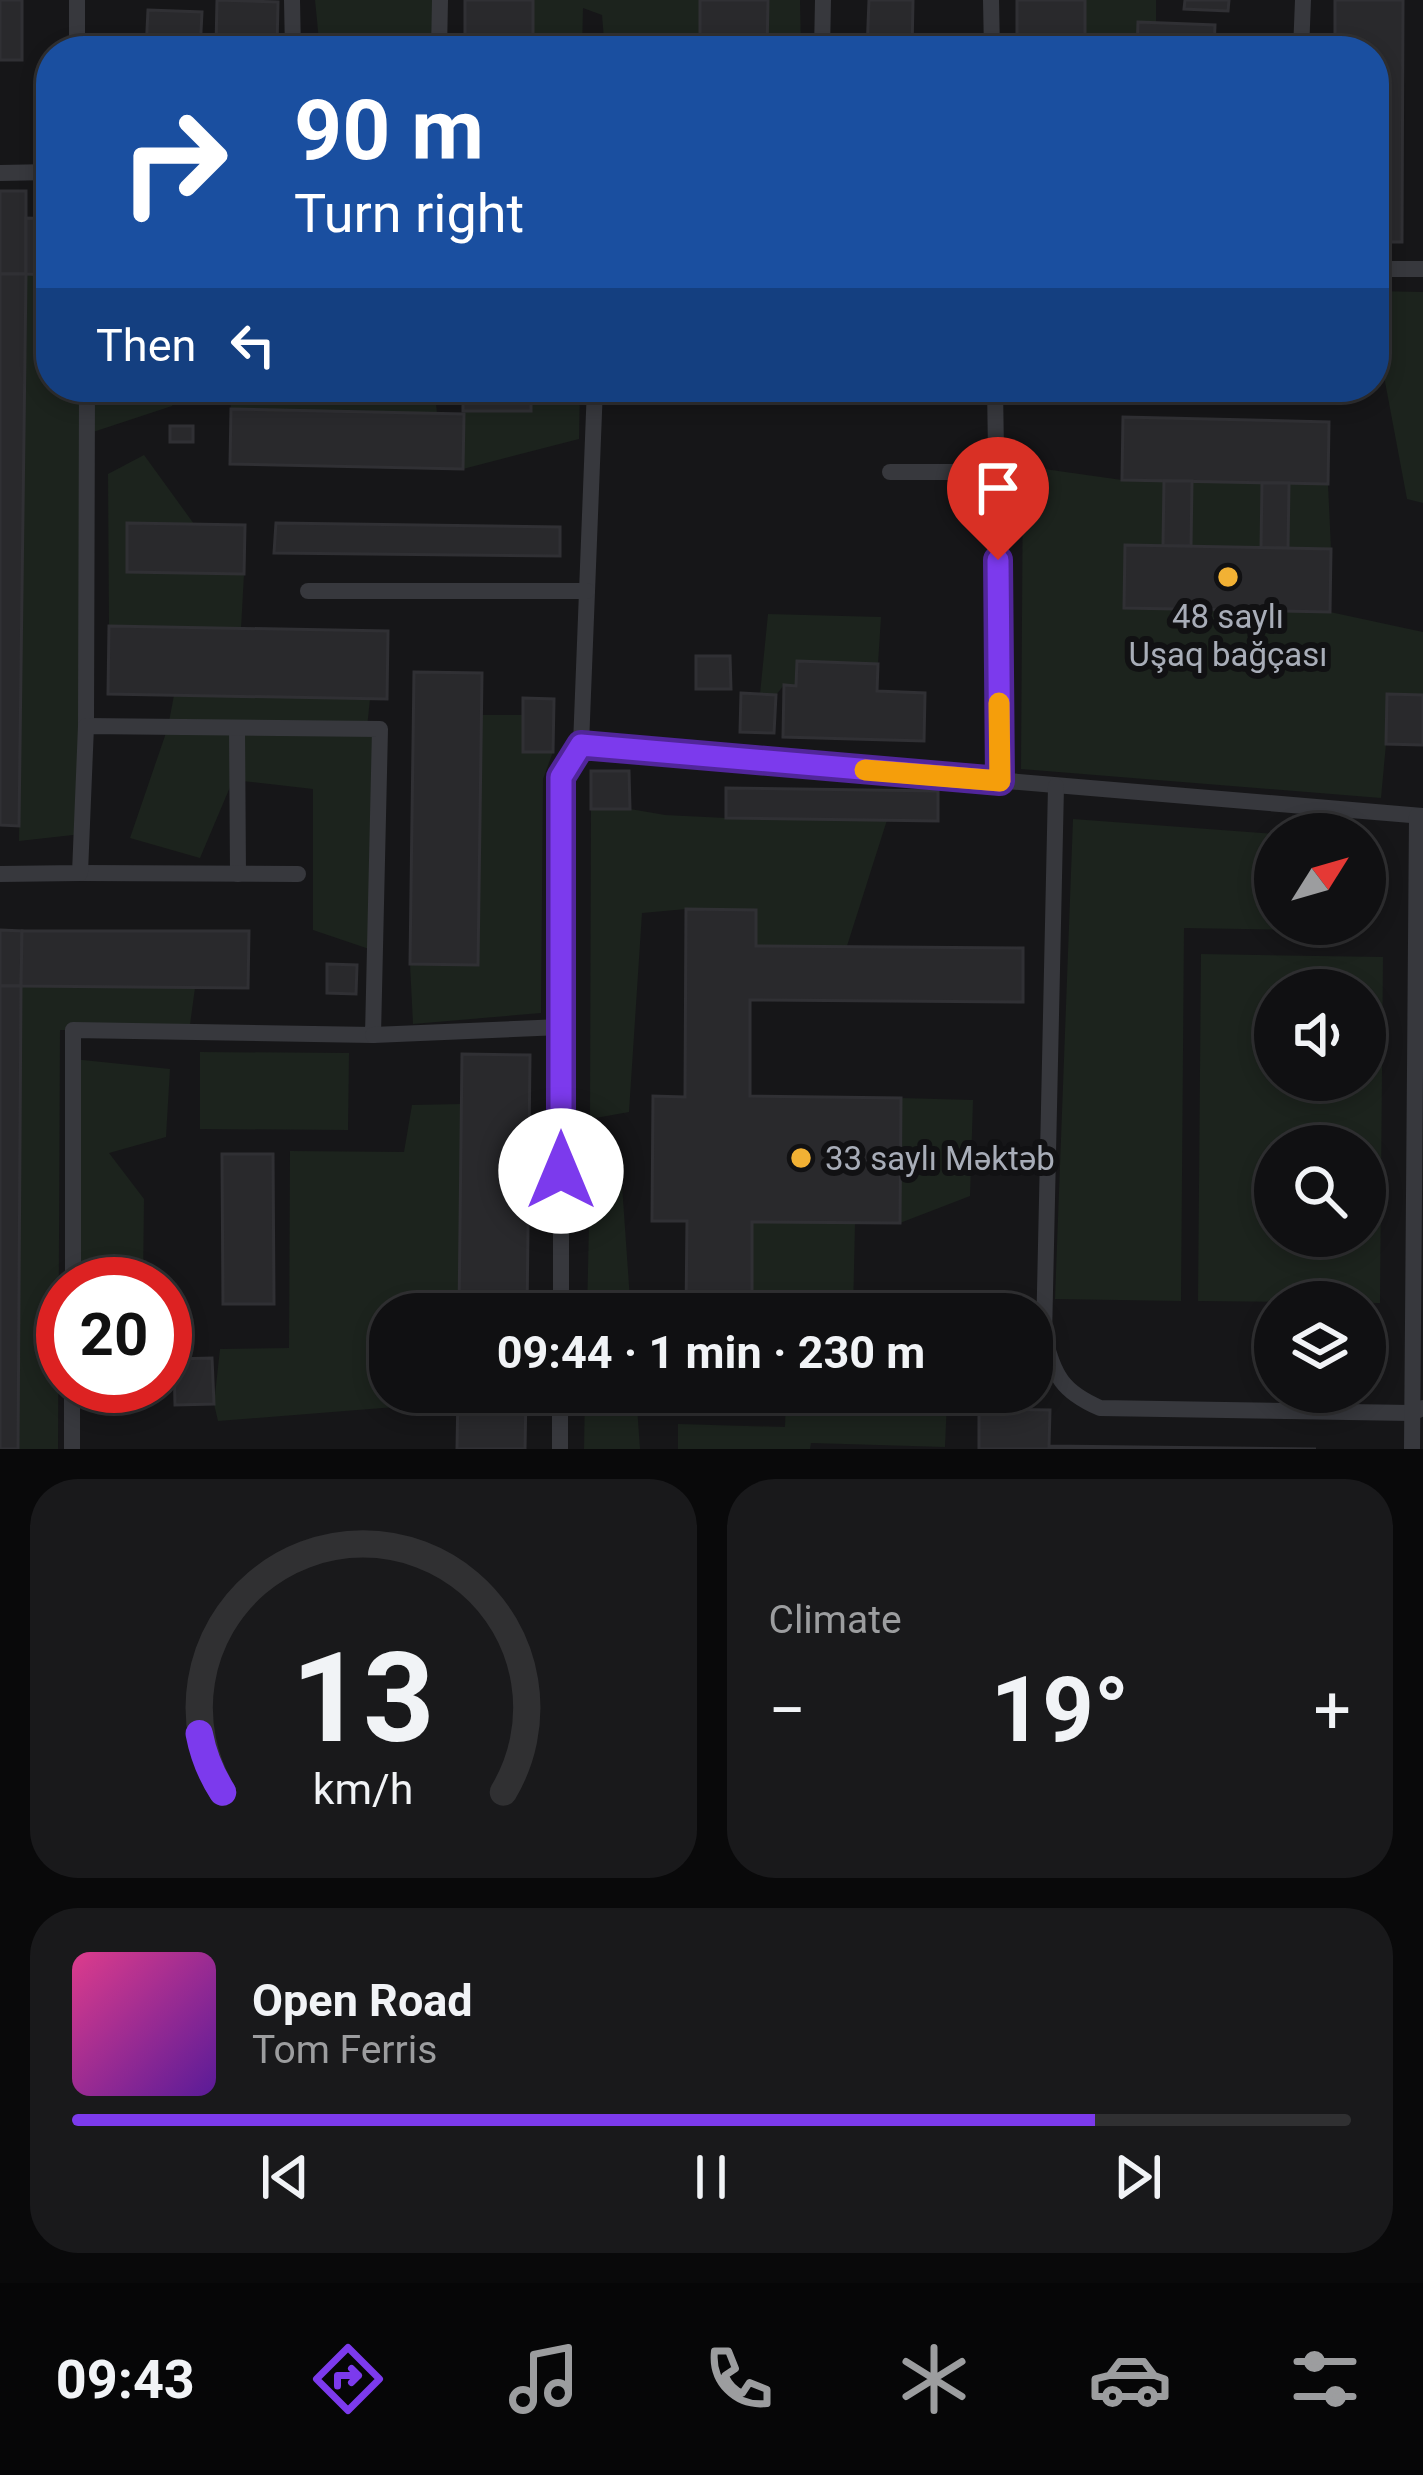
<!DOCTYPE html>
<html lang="en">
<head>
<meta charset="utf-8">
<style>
  :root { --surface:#101012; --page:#19191b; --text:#f1f3f6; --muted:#9c9d9f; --line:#303032; --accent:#7c3aed }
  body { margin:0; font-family:Roboto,sans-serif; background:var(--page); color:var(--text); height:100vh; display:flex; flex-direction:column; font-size:45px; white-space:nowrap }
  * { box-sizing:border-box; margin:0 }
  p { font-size:39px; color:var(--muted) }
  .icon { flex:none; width:66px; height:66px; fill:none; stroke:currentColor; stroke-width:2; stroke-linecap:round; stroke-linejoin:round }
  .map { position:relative; height:1449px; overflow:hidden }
  .sheet { display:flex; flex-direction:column; gap:30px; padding:30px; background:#09090a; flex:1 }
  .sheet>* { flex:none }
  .guide { position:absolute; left:36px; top:36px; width:1353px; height:366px; border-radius:48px; box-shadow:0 6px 18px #0003,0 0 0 3px var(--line); background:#1a4fa0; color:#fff; overflow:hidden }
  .needle { width:78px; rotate:53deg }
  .tools { position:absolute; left:1254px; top:813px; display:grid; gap:24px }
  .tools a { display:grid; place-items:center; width:132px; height:132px; border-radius:50%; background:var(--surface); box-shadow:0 6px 18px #0003,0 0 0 3px var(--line); font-size:60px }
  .speed { position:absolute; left:36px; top:1257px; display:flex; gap:24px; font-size:60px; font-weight:700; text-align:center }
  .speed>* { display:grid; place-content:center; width:156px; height:156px; border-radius:50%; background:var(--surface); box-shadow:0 6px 18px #0003,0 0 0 3px var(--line); line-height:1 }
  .speed .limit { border:18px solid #d22; background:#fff; color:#111 }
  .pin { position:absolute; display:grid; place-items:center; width:102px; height:102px; color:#fff; margin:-123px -51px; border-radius:50% 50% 50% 0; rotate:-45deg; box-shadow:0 0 12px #0007 }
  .pin .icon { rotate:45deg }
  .me { position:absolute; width:132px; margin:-66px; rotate:0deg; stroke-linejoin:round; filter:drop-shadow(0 0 9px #0008) }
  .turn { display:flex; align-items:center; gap:42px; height:252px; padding:0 60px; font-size:54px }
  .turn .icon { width:156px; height:156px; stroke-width:2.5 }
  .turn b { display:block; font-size:84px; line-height:102px }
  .then { display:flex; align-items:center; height:114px; padding:0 60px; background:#0003; gap:24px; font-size:45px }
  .big { font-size:90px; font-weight:700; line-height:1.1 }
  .sheet .tile { flex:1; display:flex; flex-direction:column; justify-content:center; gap:18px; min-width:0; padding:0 42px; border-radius:48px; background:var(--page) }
  .sheet .dial { align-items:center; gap:0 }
  .dial svg { height:312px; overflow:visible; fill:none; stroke:var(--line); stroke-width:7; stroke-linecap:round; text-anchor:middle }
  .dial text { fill:var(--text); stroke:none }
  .song { display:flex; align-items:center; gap:36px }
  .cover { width:144px; height:144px; border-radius:18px; background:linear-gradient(135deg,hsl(330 70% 55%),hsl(270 70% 35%)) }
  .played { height:12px; border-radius:6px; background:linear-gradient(90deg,var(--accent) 80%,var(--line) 80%) }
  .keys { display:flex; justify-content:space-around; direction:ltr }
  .heat { display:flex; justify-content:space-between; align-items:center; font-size:66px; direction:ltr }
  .sheet .tiles { flex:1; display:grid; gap:30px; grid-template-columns:1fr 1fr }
  .tile:last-child { grid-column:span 2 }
  .trip { position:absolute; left:369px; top:1293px; width:684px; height:120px; border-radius:48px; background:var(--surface); box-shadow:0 6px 18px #0003,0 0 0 3px var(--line); font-weight:700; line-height:120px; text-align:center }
  .tabs { display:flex; height:192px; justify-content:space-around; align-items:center; background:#060607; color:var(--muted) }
  .tabs .icon { width:84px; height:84px }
  .tabs .selected { color:var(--accent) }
  .tabs b { font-size:54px; color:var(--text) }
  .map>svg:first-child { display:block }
</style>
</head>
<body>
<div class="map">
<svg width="1423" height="1449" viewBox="0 0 1423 1449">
  <rect width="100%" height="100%" fill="#161618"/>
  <!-- green -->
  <g fill="#1c231d" fill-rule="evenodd">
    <path d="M315 0H440L439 38 418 51H320Z"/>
    <path d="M533 0H700V51H605L602 15 583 8 582 51H533Z"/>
    <path d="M768 0H800L801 51H767Z"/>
    <path d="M1085 0H1156V23L1137 51H1085Z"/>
    <path d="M26 274 51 275V387H180L172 406 87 434 82 834 19 841Z"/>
    <path d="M1374 291 1423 292V503L1407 499 1377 339 1374 338Z"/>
    <path d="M229 387H434L437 413 231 409Z"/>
    <path d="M531 387H580L579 439 463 469V411H530Z"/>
    <path d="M144 455 194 524H127V572L244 574 241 629 109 626 108 474Z"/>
    <path d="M1023 466 1122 480 1164 481 1163 546 1125 545V608L1330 612 1423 632V695H1387L1386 744 1381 798 1021 769Z"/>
    <path d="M1192 481 1262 483 1261 548 1191 546Z"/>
    <path d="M1289 483 1328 484 1331 549 1288 548Z"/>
    <path d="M768 614 881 617 878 664 798 661 796 686 784 685 776 695 760 694Z"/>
    <path d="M174 695 370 699 367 728 380 729 375 951 313 930V789L233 780 200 858 130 838 168 727Z"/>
    <path d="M482 715H523V752H553L543 779 541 1013 413 1024 410 964 478 965Z"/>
    <path d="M591 809H630L665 815 726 818 887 820 847 946H756L755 910 686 909 642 913 629 1112 590 1119Z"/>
    <path d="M1073 819 1275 834V924H1309V930L1184 928 1181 1301 1055 1299Z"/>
    <path d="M1201 954 1383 957 1380 1303 1198 1301ZM1275 990H1365V1080H1275ZM1275 1146H1365V1236H1275Z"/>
    <path d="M21 986 195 988 189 1032 60 1030 58 1449H18Z"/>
    <path d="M200 1052 349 1053 348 1130 200 1129Z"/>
    <path d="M73 1059 170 1069 166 1137 109 1153 144 1199 143 1284H73Z"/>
    <path d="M901 1098 973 1100 970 1196 900 1223Z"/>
    <path d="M462 1104 459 1314H390V1392H458V1402L218 1421 214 1404 220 1349 289 1348 290 1151 404 1152 412 1105Z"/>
    <path d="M590 1179 622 1185 631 1314H587Z"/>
    <path d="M752 1222 855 1223 853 1314H752Z"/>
    <path d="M585 1392H636L640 1449H584Z"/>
    <path d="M786 1396 947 1400 945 1447 811 1443 810 1449H678V1424L785 1427Z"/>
  </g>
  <!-- building -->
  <g fill="#29292c" stroke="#303034" stroke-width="3">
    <rect x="0" y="0" width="22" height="60"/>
    <path d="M217 0 278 2 277 47 216 46Z"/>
    <rect x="465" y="0" width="68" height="51"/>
    <path d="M700 0H768L767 51H700Z"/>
    <path d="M869 0H913L912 51H867Z"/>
    <rect x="1017" y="0" width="68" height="51"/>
    <path d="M1185 0H1229L1228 11 1184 9Z"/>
    <path d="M1335 0H1403L1402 242H1374V51H1335Z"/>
    <path d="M148 10 202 12 200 51H146Z"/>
    <path d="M1138 22 1215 25 1214 51H1137Z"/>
    <rect x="0" y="191" width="26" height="83"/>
    <path d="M26 218 51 219V275L26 274Z"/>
    <path d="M0 274H26L19 826 0 825Z"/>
    <rect x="463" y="387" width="68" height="24"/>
    <path d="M231 409 464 414 463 469 230 464Z"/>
    <path d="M1123 417 1329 422 1328 484 1122 480Z"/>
    <rect x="170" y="426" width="23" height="16"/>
    <path d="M1164 481H1192L1191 546H1163Z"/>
    <path d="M1262 483H1289L1288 548H1261Z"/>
    <path d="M127 523 245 525 244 574 127 572Z"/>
    <path d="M276 523 560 527V556L274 553Z"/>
    <path d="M1125 545 1331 549 1330 612 1124 608Z"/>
    <path d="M109 626 388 631 387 699 108 694Z"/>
    <path d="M696 656H730L731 689H696Z"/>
    <path d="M797 661 878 664 877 691 925 693 924 741 783 737 784 685 796 686Z"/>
    <path d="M414 672 482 673 478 965 410 964Z"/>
    <path d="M741 693 776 695 774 733 740 732Z"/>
    <path d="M1387 694 1423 695V745L1386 744Z"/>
    <path d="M523 698 554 699 553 752H523Z"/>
    <path d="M591 771H629L630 809H591Z"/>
    <path d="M726 788 938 791V821L726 818Z"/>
    <path d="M686 909 756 910V946L1023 948V1002L750 1000V1096L901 1098 900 1223 752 1222V1314H686L687 1221H652L653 1096 685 1097Z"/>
    <rect x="1309" y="924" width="52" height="6"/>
    <path d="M0 930 22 931 21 986H0Z"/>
    <path d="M22 931H249L248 988 21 986Z"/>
    <path d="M327 964 357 965 356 994 327 993Z"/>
    <path d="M0 986H21L18 1449H0Z"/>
    <path d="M462 1054 530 1055 527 1314H459Z"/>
    <path d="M222 1154H273L274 1304H223Z"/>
    <path d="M212 1358 214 1404 175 1405 174 1359Z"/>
    <path d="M458 1392H526L525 1449H457Z"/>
    <path d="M686 1392H753V1410L686 1409Z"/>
    <path d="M979 1409 1050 1410 1049 1446 1316 1449H979Z"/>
  </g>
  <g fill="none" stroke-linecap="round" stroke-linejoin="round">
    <!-- path -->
    <path stroke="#3d3f44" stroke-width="6" stroke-dasharray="6 9" stroke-linecap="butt" d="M596 36V51"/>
    <!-- service -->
    <g stroke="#37383d" stroke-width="16">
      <path d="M77 0V51"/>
      <path d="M292 0 293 51"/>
      <path d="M991 0 992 51"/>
      <path d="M439 51 440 0"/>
      <path d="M822 51 823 0"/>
      <path d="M1301 51 1303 0"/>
      <path d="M0 173 51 172"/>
      <path d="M1374 269H1423"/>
      <path d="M595 387 581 745 1423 816"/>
      <path d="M995 387 1001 781"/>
      <path d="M890 472H996"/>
      <path d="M308 591H587"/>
      <path d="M86 726 87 387"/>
      <path d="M237 728 238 874"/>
      <path d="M1056 786 1044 1337C1055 1376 1061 1391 1100 1408L1411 1413 1423 1408"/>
      <path d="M80 873 298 874"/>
      <path d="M0 874 80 873 86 726 380 729 373 1035 73 1030V1284"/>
      <path d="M373 1035 561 1027"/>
      <path d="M561 1314V777L581 745"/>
      <path d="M72 1449V1386"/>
      <path d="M560 1449V1392"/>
      <path d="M1412 1449 1417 816"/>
    </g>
  </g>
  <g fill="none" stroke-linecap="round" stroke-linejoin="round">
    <!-- route casing -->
    <g stroke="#51269a" stroke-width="30">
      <path id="route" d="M561 1171V777L581 745 1000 781 998 560"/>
    </g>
    <!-- route -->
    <use href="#route" stroke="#7c3aed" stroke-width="21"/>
    <!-- slow -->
    <path stroke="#f59e0b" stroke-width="21" d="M865 770 1000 781 999 703"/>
  </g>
  <!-- markers -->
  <g fill="#f2b134" stroke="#111113" stroke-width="4.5">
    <circle cx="1228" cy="577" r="12"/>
    <circle cx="801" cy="1158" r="12"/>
  </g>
  <g text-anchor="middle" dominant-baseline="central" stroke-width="12" stroke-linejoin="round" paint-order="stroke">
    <!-- poi labels -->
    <g font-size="33" fill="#a8adb8" stroke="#111113">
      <text x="1228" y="616">48 saylı<tspan x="1228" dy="38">Uşaq bağçası</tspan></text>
      <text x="825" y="1158" text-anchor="start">33 saylı Məktəb</text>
    </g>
  </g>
</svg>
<div class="tools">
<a><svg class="needle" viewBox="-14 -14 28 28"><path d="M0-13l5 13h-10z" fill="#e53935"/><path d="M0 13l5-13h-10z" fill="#9c9d9f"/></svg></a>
<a><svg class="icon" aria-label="sound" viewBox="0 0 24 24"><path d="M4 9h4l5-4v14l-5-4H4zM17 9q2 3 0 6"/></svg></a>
<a><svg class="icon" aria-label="search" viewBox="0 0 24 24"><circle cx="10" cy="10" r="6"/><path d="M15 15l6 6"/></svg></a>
<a><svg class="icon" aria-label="layers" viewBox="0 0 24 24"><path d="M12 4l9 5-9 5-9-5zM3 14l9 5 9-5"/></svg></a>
</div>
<div class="speed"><div class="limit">20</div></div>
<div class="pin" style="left:998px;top:560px;background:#d93025"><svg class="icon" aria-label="arrive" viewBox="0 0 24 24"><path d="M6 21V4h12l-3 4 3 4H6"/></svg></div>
<svg class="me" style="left:561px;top:1171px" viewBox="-20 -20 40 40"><circle r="19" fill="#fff"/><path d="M0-13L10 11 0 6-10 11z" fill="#7c3aed"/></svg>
<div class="trip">09:44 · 1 min · 230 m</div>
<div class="guide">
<div class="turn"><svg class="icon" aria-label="right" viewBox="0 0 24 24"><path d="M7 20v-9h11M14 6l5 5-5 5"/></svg><div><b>90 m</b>Turn right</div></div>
<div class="then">Then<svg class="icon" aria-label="left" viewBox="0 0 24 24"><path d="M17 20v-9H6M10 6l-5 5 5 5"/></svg></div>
</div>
</div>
<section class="sheet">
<div class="tiles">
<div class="tile dial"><svg viewBox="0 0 100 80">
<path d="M14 69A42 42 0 1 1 86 69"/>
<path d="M14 69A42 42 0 0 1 8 54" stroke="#7c3aed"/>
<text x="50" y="56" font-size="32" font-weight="700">13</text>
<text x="50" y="72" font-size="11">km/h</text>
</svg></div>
<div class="tile"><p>Climate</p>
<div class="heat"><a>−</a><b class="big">19°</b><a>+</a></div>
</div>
<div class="tile">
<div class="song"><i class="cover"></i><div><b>Open Road</b><p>Tom Ferris</p></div></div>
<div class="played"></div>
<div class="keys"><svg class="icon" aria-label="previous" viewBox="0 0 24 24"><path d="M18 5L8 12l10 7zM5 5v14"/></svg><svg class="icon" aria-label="pause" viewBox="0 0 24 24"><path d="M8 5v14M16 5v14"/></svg><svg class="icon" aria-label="next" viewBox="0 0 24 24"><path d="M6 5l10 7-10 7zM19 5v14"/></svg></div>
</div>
</div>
</section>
<nav class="tabs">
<b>09:43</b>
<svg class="icon selected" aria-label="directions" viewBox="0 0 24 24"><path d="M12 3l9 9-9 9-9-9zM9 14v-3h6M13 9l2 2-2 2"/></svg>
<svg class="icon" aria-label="music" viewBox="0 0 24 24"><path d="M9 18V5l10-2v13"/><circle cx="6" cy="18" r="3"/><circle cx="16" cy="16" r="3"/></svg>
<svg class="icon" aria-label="phone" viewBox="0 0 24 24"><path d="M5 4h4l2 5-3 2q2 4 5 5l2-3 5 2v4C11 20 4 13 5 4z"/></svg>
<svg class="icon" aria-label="climate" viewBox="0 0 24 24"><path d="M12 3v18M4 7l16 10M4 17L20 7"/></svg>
<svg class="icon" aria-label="car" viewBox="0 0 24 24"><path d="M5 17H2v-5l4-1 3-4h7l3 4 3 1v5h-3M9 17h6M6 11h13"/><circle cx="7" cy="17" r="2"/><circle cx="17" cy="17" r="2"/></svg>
<svg class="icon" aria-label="filters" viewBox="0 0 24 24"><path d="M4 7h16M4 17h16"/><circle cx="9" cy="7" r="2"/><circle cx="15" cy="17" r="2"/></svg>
</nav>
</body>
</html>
